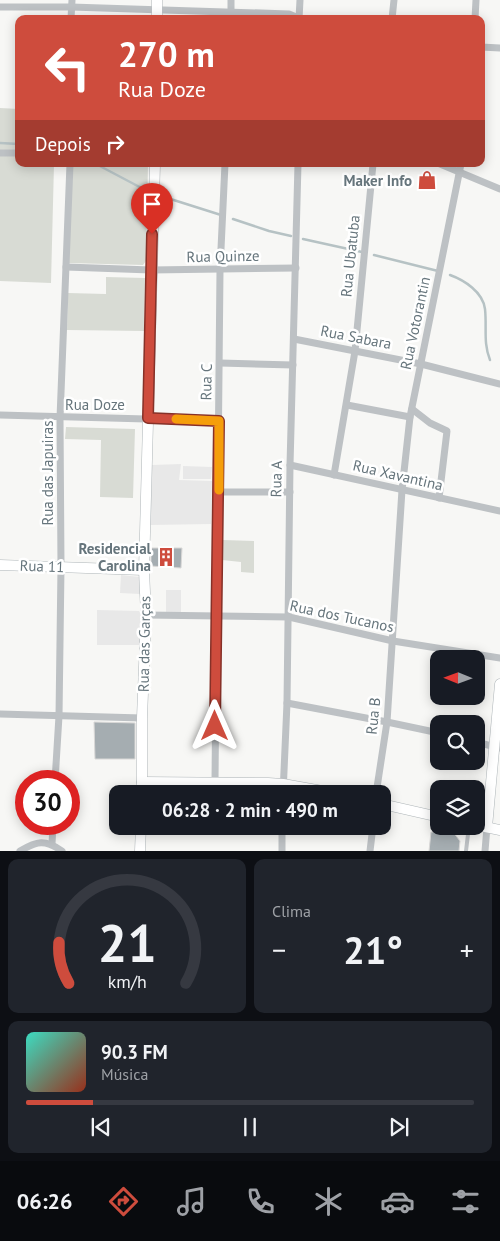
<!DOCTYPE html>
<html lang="pt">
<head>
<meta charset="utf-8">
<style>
  :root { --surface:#171b24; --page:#20242c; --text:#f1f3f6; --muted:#9ea1a6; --line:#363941; --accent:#ce4c3d }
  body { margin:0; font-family:"PT Sans",sans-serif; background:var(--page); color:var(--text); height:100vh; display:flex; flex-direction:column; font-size:19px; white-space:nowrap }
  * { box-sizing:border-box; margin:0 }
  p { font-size:16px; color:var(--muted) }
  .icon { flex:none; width:28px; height:28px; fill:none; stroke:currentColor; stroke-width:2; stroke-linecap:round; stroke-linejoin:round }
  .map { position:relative; height:851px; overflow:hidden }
  .side { display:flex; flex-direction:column; gap:8px; padding:8px; background:#0d0f14; flex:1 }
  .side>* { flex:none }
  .guide { position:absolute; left:15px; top:15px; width:470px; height:152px; border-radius:10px; box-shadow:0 2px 12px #0003; background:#ce4c3d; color:#fff; overflow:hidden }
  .needle { width:32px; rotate:271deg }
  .buttons { position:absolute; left:430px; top:650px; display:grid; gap:10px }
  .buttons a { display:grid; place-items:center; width:55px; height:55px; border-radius:10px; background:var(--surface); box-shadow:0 2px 12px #0003; font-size:25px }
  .speed { position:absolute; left:15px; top:770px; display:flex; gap:10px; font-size:25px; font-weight:700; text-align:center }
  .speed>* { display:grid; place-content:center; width:65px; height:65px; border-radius:50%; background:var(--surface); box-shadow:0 2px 12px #0003; line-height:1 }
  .speed .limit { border:8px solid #d22; background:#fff; color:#111 }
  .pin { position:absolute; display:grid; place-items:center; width:42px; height:42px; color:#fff; margin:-51px -21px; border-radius:50% 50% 50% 0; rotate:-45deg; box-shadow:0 0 5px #0007 }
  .pin .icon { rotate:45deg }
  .me { position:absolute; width:55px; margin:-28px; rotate:0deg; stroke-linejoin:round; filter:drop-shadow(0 0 4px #0008) }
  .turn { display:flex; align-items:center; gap:18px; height:105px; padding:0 20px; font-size:22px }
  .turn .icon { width:65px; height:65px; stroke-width:2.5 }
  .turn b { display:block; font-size:35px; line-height:42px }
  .then { display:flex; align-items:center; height:48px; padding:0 20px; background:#0003; gap:10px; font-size:19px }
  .big { font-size:38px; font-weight:800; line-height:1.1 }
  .side .card { flex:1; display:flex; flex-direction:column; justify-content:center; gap:8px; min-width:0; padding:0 18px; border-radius:10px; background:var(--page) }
  .side .dial { align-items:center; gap:0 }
  .dial svg { height:130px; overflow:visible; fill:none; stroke:var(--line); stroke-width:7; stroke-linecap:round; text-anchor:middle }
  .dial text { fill:var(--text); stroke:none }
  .song { display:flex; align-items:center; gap:15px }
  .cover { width:60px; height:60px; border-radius:8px; background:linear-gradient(135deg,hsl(170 70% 55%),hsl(10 70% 35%)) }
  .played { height:5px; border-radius:2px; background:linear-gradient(90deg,var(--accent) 15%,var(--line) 15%) }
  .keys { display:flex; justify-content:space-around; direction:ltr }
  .heat { display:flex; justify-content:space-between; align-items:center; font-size:28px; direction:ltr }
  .side .tiles { flex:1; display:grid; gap:8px; grid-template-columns:1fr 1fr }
  .card:last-child { grid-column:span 2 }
  .trip { position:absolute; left:109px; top:785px; width:282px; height:50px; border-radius:10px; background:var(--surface); box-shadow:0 2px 12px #0003; font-weight:800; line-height:50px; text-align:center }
  .menu { display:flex; height:80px; justify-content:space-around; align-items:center; background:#090b0e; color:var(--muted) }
  .menu .icon { width:35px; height:35px }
  .menu .active { color:var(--accent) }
  .menu b { font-size:22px; color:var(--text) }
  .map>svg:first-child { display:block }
</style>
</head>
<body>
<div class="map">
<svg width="500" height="851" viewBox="0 0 500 851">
  <rect width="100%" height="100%" fill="#f7f7f5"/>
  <!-- built -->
  <g fill="#e8e8e8">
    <path d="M181 464 179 480 212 481 211 524 150 525 152 465Z"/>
    <path d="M183 466 212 467 211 479H183Z"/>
    <path d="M121 575 140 577V594L120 593Z"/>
    <path d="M166 590H181V613L166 614Z"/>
    <path d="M97 610 139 611 142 615 141 640 139 645H97Z"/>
  </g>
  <!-- green -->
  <g fill="#d8dbd4">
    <path d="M0 108 19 109V151H0Z"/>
    <path d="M0 156H19V164H54L51 283 0 281Z"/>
    <path d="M71 164H148L146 261 143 265 69 263Z"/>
    <path d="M106 277 145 278 144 331 67 330 68 293 106 294Z"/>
    <path d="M66 427 135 429 133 498 100 497 101 440 65 439Z"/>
    <path d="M223 540 254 541V573L241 572V562L222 560Z"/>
  </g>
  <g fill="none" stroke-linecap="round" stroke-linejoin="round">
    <!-- stream -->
    <g stroke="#b6c2c4" stroke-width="2.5">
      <path d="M0 143 19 144"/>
      <path d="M96 164 149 192"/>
      <path d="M161 196 221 215"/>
      <path d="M233 219 269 231 291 236"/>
      <path d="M303 239 362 252"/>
      <path d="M374 255 438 271"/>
      <path d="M450 275C464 280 483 292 485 309 487 327 483 343 490 360"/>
    </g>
  </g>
  <!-- building -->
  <g fill="#a5adb1" stroke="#d9d8d7">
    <path d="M151 548H182L181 568 151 566Z"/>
    <path d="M94 722 135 723V759H95Z"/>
    <path d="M431 832H453L460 841 459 851H429Z"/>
  </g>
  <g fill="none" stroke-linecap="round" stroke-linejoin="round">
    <!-- secondary casing -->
    <g stroke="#afb6b9" stroke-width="11">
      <g id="secondary">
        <path d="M157 19V0"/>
        <path d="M0 565 144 570"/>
        <path d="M142 782 268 783 283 784 339 794"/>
        <path d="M142 794V718L146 615 144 570 155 164"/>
        <path d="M382 804 439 817"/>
        <path d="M476 825 500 830"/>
        <path d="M487 827 500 684"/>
        <path d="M140 851 141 826"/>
      </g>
    </g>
    <!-- lane -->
    <path stroke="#bdc1c4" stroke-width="4" d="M466 851 469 826"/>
    <!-- street -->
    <g stroke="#bdc1c4" stroke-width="7">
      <path d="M0 7H71L289 14 301 19"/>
      <path d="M71 19 72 0"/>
      <path d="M231 19V0"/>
      <path d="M299 19 300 0"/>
      <path d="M392 19 394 0"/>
      <path d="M475 19 476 0"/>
      <path d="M481 47 500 48"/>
      <path d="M0 153H19"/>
      <path d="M440 164 500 189"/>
      <path d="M66 267 151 270 296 268"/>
      <path d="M294 339 421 364 500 384"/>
      <path d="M220 363 293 365"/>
      <path d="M347 405 410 417"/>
      <path d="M412 409 430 423 447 431 439 498"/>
      <path d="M0 415 219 421"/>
      <path d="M290 465 500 511"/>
      <path d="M334 475 355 351 373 164"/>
      <path d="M219 492H290"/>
      <path d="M146 615 289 617 393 641 500 658"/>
      <path d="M287 703 387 722 439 733"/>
      <path d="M0 714 142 718"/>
      <path d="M476 742 500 748"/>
      <path d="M55 781 59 716 61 567 60 418 70 164"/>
      <path d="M215 781 220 270 225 164"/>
      <path d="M283 794 287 703 290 465 298 164"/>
      <path d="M376 794 387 722 402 490 410 417 461 164"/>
      <path d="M52 844 53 824"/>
      <path d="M20 851C37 841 45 839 62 851"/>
      <path d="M282 851V826"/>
      <path d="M370 851 373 826"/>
      <path d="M485 851 487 827"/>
    </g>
    <!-- secondary -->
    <use href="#secondary" stroke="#fff" stroke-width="10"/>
  </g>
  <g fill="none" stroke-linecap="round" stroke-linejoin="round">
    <!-- route casing -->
    <g stroke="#863128" stroke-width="12">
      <path id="route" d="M152 234 148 418 219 421 215 726"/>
    </g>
    <!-- route -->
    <use href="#route" stroke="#ce4c3d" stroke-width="9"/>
    <!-- slow -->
    <path stroke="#f59e0b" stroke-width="9" d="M176 419 219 421V490"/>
  </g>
  <!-- icons -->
  <defs>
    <g id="shop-bare" transform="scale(1.5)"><path d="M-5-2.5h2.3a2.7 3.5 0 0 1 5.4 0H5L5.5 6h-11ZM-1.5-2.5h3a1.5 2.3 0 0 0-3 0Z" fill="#ce4c3d" stroke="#fff" stroke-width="2.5" paint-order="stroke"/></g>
    <g id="building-bare" transform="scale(1.5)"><path d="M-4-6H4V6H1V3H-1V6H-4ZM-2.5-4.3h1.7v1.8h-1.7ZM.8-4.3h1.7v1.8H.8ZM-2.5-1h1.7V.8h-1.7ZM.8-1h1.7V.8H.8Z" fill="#ce4c3d" stroke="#fff" stroke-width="2.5" paint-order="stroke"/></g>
  </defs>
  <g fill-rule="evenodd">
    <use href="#shop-bare" x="427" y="180"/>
    <use href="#building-bare" x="166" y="557"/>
  </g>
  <g text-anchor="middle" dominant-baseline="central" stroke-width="5" stroke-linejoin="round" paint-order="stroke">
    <!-- poi labels -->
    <g font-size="15" font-weight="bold" fill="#66757c" stroke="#fff" text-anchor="end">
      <text x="412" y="180">Maker Info</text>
      <text x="151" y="548">Residencial<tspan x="151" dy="17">Carolina</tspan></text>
    </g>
    <!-- street labels -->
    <g font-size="15" fill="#66757c" stroke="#fff">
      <text transform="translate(223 256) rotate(-1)">Rua Quinze</text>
      <text transform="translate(350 256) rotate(-84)">Rua Ubatuba</text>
      <text transform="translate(415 323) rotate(-78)">Rua Votorantin</text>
      <text transform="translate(356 337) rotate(11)">Rua Sabara</text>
      <text transform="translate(206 382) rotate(-89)">Rua C</text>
      <text x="95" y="404">Rua Doze</text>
      <text transform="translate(47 473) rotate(-90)">Rua das Japuiras</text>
      <text transform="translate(398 475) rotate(13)">Rua Xavantina</text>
      <text transform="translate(276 479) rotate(-89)">Rua A</text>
      <text transform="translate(42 566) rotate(2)">Rua 11</text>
      <text transform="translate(342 616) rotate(12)">Rua dos Tucanos</text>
      <text transform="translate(144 644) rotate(-89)">Rua das Garças</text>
      <text transform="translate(373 716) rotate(-84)">Rua B</text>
    </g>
  </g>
</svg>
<div class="buttons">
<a><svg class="needle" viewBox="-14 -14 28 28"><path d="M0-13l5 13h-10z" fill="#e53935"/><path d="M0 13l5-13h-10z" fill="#9ea1a6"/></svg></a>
<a><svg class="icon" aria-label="search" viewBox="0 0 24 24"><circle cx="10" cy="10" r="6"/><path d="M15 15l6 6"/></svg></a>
<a><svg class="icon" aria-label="layers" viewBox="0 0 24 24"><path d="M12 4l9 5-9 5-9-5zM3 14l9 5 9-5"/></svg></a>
</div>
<div class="speed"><div class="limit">30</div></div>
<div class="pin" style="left:152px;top:234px;background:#d93025"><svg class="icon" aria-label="arrive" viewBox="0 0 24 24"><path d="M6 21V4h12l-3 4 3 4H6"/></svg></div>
<svg class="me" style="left:215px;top:726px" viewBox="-20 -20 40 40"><path d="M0-17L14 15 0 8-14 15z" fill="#ce4c3d" stroke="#fff" stroke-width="4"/></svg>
<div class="trip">06:28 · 2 min · 490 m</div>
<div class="guide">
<div class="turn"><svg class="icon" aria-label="left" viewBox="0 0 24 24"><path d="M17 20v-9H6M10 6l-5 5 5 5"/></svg><div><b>270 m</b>Rua Doze</div></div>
<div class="then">Depois<svg class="icon" aria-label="right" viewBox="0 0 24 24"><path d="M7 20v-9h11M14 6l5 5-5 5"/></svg></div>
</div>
</div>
<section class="side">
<div class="tiles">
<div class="card dial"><svg viewBox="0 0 100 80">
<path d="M14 69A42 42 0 1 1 86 69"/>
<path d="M14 69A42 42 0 0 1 8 44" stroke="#ce4c3d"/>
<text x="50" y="56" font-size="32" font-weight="700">21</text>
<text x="50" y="72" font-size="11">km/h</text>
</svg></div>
<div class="card"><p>Clima</p>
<div class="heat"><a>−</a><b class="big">21°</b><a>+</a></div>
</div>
<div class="card">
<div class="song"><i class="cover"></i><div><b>90.3 FM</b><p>Música</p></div></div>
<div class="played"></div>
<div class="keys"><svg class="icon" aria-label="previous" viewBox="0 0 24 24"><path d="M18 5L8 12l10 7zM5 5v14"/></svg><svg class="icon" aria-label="pause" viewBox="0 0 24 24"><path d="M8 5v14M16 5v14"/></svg><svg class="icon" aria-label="next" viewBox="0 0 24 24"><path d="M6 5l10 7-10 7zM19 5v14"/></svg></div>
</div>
</div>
</section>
<nav class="menu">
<b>06:26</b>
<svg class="icon active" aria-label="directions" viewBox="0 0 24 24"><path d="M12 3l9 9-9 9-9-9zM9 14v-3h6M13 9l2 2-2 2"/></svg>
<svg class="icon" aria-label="music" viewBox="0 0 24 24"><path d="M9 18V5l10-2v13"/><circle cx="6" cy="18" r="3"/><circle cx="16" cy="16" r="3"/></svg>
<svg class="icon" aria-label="phone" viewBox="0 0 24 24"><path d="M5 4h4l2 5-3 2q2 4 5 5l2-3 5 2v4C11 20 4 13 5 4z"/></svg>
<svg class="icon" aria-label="climate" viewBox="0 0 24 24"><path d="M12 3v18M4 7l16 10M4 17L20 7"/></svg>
<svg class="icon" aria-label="car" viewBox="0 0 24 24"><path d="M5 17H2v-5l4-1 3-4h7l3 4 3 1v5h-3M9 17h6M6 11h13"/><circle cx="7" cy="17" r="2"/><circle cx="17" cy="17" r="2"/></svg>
<svg class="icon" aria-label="filters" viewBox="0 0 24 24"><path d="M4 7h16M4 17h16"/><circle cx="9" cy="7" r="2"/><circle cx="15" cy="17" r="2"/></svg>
</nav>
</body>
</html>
